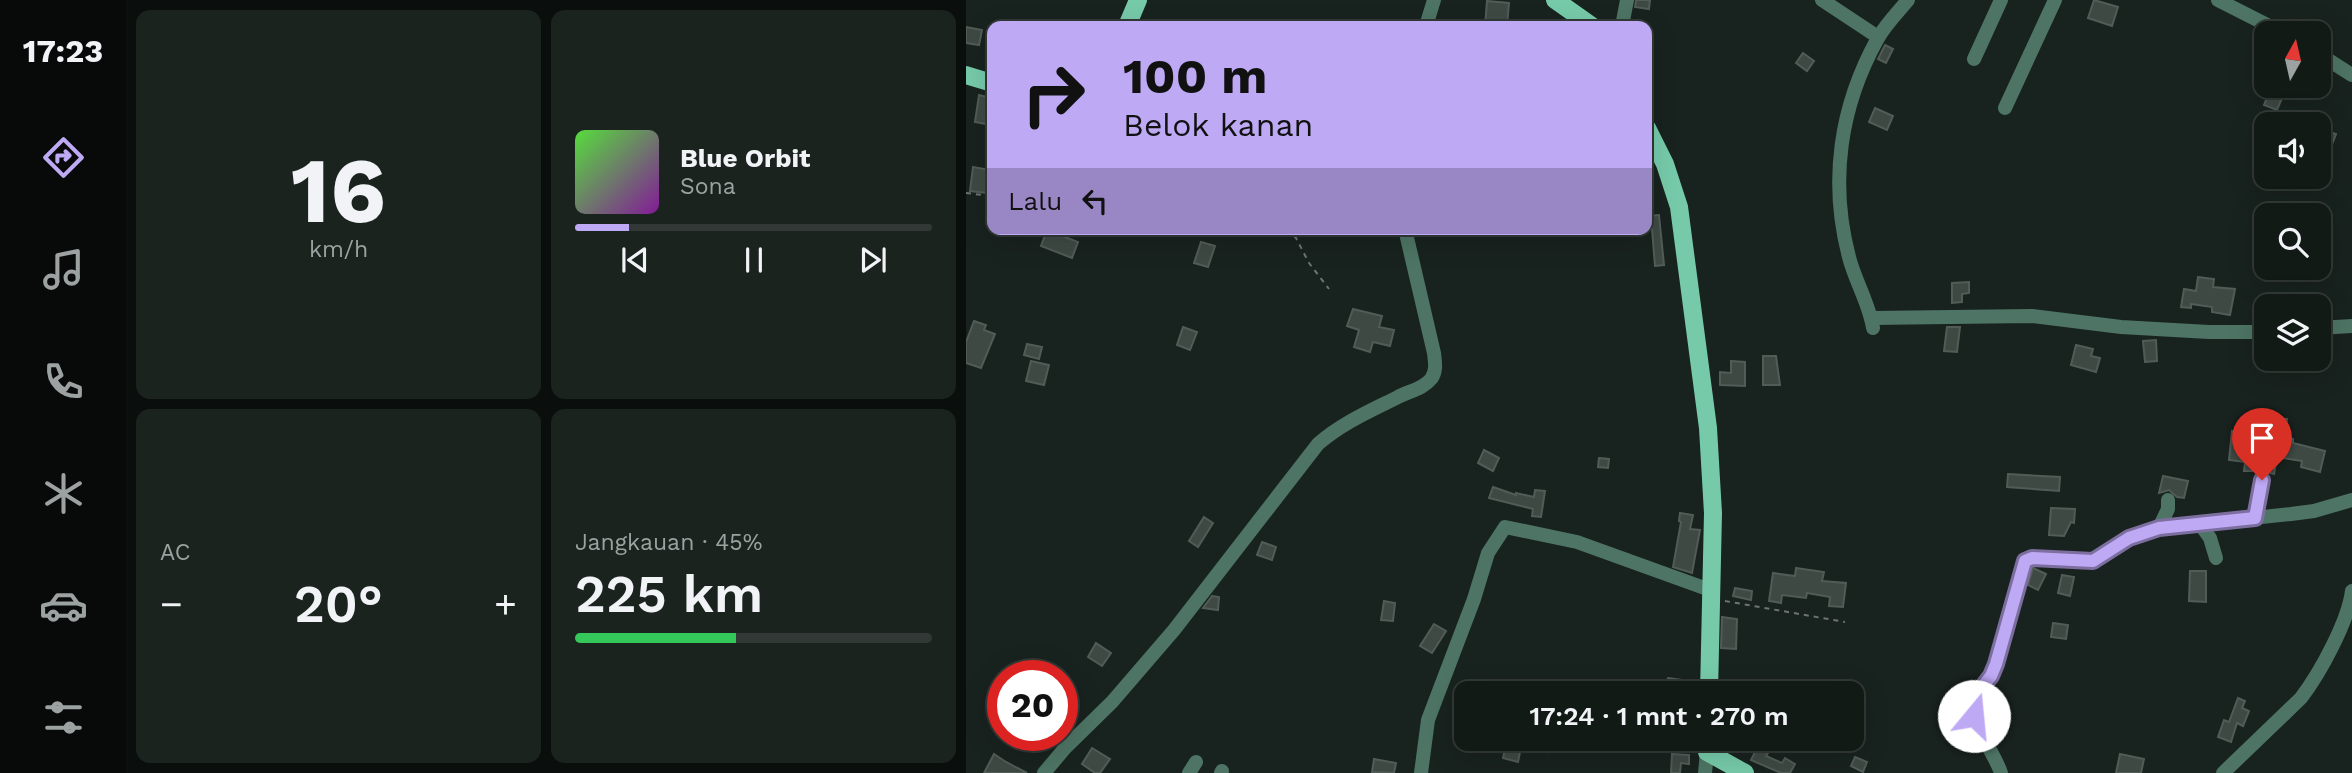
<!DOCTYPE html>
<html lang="id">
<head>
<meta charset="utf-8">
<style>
  :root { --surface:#121a16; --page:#1b231f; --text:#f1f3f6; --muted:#9ca1a1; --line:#313835; --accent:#bea9f5 }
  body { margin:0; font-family:"Work Sans",sans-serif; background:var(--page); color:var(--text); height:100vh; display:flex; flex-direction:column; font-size:26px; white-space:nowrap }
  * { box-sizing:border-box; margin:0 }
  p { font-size:23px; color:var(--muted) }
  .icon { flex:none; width:38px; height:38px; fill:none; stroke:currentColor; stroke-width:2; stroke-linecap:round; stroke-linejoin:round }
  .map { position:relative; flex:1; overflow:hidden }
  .side { display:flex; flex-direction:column; gap:10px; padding:10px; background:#0a0e0c; width:840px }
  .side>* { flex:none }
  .guide { position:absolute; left:21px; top:21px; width:665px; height:214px; border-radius:14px; box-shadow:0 7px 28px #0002,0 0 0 2px var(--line); background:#bea9f5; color:#111; overflow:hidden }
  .needle { width:46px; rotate:8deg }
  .buttons { position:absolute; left:1288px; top:21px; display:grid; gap:14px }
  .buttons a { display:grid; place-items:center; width:77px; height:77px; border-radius:14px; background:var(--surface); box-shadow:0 7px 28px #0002,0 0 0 2px var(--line); font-size:35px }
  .speed { position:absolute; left:21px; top:660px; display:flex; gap:14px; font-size:35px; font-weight:700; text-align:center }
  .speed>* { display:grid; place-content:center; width:91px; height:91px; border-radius:50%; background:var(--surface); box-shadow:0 7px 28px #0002,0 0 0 2px var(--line); line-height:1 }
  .speed .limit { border:10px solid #d22; background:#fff; color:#111 }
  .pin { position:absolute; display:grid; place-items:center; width:60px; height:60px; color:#fff; margin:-72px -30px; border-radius:50% 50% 50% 0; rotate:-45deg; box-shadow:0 0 7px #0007 }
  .pin .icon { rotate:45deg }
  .me { position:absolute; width:77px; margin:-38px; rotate:17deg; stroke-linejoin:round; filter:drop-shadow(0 0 5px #0008) }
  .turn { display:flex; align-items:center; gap:24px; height:147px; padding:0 21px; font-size:32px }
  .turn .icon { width:91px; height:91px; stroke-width:2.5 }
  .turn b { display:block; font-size:49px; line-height:60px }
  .then { display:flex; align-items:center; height:66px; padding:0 21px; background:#0003; gap:14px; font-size:26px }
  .big { font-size:52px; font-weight:600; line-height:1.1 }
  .side .card { flex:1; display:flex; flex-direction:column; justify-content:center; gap:10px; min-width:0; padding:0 24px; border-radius:14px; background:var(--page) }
  .side .dial { align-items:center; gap:0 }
  .dial b { font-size:91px; line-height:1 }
  .song { display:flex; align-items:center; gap:21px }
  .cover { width:84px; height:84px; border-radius:10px; background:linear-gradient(135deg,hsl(110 70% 55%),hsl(290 70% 35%)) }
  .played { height:7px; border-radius:4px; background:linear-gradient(90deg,var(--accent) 15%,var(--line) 15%) }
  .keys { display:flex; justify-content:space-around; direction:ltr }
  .heat { display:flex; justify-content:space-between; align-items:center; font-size:38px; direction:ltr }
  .charge { height:10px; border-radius:5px; background:linear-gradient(90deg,#34c759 45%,var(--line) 0) }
  .side .tiles { flex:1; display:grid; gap:10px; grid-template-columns:repeat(2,1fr) }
  .trip { position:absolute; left:488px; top:681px; width:410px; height:70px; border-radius:14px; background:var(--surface); box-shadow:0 7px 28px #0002,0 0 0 2px var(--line); font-weight:600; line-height:70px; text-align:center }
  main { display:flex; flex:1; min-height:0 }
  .dock { display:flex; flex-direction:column; width:126px; justify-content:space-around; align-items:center; background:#070a09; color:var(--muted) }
  .dock .icon { width:49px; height:49px }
  .dock .active { color:var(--accent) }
  .dock b { font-size:32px; color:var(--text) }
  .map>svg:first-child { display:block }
</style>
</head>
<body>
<main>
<nav class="dock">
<b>17:23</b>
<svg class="icon active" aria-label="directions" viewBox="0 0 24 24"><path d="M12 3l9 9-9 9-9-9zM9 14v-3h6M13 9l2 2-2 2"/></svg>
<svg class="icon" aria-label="music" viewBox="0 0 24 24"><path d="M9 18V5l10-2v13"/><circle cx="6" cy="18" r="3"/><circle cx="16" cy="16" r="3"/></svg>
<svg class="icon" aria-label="phone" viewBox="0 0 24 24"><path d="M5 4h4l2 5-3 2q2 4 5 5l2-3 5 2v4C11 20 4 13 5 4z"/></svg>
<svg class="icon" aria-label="climate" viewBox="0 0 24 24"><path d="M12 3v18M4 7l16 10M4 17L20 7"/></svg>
<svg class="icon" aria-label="car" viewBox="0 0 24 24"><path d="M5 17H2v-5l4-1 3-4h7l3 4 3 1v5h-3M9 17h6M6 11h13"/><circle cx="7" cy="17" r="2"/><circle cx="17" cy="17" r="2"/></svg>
<svg class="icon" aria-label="filters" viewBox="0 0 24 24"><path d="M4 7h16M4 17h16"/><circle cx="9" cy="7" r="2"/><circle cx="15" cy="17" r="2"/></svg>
</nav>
<section class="side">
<div class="tiles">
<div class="card dial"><b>16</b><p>km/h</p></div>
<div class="card">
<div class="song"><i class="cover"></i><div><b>Blue Orbit</b><p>Sona</p></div></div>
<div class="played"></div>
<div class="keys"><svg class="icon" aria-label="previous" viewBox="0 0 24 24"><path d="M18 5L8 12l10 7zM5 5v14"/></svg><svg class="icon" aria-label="pause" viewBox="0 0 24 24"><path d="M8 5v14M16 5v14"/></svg><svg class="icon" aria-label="next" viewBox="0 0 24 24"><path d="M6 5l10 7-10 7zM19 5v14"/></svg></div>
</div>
<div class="card"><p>AC</p>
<div class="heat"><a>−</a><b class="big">20°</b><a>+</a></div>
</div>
<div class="card"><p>Jangkauan · 45%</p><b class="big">225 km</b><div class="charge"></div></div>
</div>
</section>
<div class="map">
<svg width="1386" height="773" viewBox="0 0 1386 773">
  <rect width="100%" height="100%" fill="#18221e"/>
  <!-- building -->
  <g fill="#3e4944" stroke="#515c57" stroke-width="2">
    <path d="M670 0H684L683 9 669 7Z"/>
    <path d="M1128 0 1152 7 1146 26 1122 18Z"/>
    <path d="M521 1 543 3 541 26H519Z"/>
    <path d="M0 27 16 30 13 45 0 43Z"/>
    <path d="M919 45 927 49 920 63 912 59Z"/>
    <path d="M837 53 848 61 841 71 830 63Z"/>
    <path d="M1306 86H1321L1311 110 1298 105Z"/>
    <path d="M13 95 25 98 20 124 9 122Z"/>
    <path d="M909 108 927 116 921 130 903 122Z"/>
    <path d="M1353 128 1370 134 1363 152 1353 149Z"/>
    <path d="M7 167 24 170 21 193 4 191Z"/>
    <path d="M693 215 698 265 689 266 686 229 681 230V216Z"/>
    <path d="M81 230 112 242 106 258 75 246Z"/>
    <path d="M235 242 249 246 242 267 228 263Z"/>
    <path d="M1232 277 1248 279 1247 287 1269 289 1264 315 1246 312V307L1225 304V308L1215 307 1218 289 1230 291Z"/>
    <path d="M1003 282V293L996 294V302L986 303V283Z"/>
    <path d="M387 309 416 316 413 327 428 330 424 346 407 342 404 352 388 347 393 330 381 326Z"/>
    <path d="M8 321 20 325 18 330 29 334 15 368 0 363V342Z"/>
    <path d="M217 327 231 332 224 350 211 345Z"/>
    <path d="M981 327H994L991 352 978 351Z"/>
    <path d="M1190 340 1191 361 1179 362 1177 341Z"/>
    <path d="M61 344 76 347 73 359 58 355Z"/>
    <path d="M1110 345 1127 349 1125 356 1134 358 1130 372 1105 365Z"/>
    <path d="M797 356H810L814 385H797Z"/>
    <path d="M65 361 83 365 78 385 60 381Z"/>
    <path d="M765 361 779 362V386L754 385V372L765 373Z"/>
    <path d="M1306 418 1321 419 1318 438 1327 439V443L1359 451 1354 472 1335 467 1336 461 1311 457 1308 474 1297 471H1278L1279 462 1263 460 1266 431 1283 434 1284 428 1304 431Z"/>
    <path d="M518 450 533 458 527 471 512 463Z"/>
    <path d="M633 458 643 459 642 468 632 467Z"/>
    <path d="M1042 474 1094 477 1093 491 1041 487Z"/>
    <path d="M1197 476 1222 481 1218 498 1211 497 1203 490 1193 493Z"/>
    <path d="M527 487 550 495V493L568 497 569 490 579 491 575 517 566 516 567 509 523 498Z"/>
    <path d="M1085 508 1109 509 1108 523 1105 522 1098 536 1083 535Z"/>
    <path d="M714 513 727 515 724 529 734 530 726 573 707 567 715 522 713 521Z"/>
    <path d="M238 517 247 523 232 547 223 541Z"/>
    <path d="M296 542 310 547 306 560 291 555Z"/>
    <path d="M830 568 858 572 856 581 880 583 877 607 863 606 864 597 841 593 840 598 816 595 815 603 803 601 807 573 829 576Z"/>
    <path d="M1067 568 1080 574 1072 590 1062 585Z"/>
    <path d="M1224 571H1240V602L1223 601Z"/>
    <path d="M1096 575 1108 577 1104 596 1092 593Z"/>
    <path d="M769 588 786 591 785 600 767 596Z"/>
    <path d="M246 596 253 597 252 610 237 608Z"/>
    <path d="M418 601 429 603 427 621 415 620Z"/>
    <path d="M756 617 771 619 770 649 755 648Z"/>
    <path d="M1087 623 1102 625 1100 639 1085 637Z"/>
    <path d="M468 624 480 631 466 653 454 646Z"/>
    <path d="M130 643 145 653 136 666 122 657Z"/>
    <path d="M702 678 724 681 722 691 700 688Z"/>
    <path d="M1272 698 1279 701 1276 708 1283 711 1277 726 1271 723 1265 742 1252 737 1258 720 1263 722Z"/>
    <path d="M562 738H592L582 752Z"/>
    <path d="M770 738H811L800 756 816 763 819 758 829 764 824 773H815L785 760 789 752 768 746Z"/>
    <path d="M818 738H841L832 750Z"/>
    <path d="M126 748 144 759 134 773H129L116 764Z"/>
    <path d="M539 749 554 752 552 762 537 758Z"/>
    <path d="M28 754 40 762 61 773H18Z"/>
    <path d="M706 754 723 755V764L715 763 714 773H705Z"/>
    <path d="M1154 754 1178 759 1175 773H1150Z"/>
    <path d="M889 757 901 762 897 772 885 766Z"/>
    <path d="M408 759 430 763 428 773 406 772Z"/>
  </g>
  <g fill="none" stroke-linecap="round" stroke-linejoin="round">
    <!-- path -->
    <g stroke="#6d7572" stroke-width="2" stroke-dasharray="5 5" stroke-linecap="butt">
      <path d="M0 193 26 196"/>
      <path d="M321 229 330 238 343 263 363 289"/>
      <path d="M759 601 879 622"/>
    </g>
    <!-- minor -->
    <g stroke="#4d7464" stroke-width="14">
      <path d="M856 0 912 37"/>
      <path d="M1252 0 1317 33"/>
      <path d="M460 26 468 0"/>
      <path d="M656 26 661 0"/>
      <path d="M1353 54 1386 75"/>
      <path d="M1008 59 1035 0"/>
      <path d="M1039 108 1089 0"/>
      <path d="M905 318 1066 316 1155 327 1243 332H1300"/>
      <path d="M907 328C903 303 889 281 883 257 863 181 874 106 912 38 920 24 932 12 942 0"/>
      <path d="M1353 328 1386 326"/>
      <path d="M1289 518 1296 480"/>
      <path d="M1234 524 1244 538 1250 558"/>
      <path d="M1193 528 1202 509V500"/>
      <path d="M78 773 99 748 146 702 208 630 352 444C376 423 404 411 432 397 443 391 457 389 465 379 471 371 469 362 468 353L439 229"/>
      <path d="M223 773 230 762"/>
      <path d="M255 773 256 771"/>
      <path d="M455 773 462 720 508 599 522 553 539 527 611 542 744 590"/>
      <path d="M739 773 741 752"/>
      <path d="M1035 773C1030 755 998 714 1008 696 1014 684 1025 677 1030 664L1059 561 1066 558 1127 561 1163 538 1193 528 1325 514 1348 511 1386 500"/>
      <path d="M1257 773 1335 698C1354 673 1382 622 1386 591"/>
    </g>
    <!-- major -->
    <g stroke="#76caa9" stroke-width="18">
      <path d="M589 0 626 26"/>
      <path d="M161 26 172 0"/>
      <path d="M0 75 26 83"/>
      <path d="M681 128 699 164 713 207 742 428 747 513 743 693"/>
      <path d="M741 738V752L779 773"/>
    </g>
  </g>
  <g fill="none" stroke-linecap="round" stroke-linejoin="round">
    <!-- route casing -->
    <g stroke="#7c6e9f" stroke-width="18">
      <path id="route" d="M1008 716 1007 699 1025 676 1030 664 1059 561 1066 558 1127 561 1163 538 1193 528 1289 518 1296 480"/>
    </g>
    <!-- route -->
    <use href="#route" stroke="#bea9f5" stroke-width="12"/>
  </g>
</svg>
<div class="buttons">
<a><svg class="needle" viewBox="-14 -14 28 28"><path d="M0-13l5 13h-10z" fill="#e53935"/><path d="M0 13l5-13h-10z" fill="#9ca1a1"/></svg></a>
<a><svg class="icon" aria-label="sound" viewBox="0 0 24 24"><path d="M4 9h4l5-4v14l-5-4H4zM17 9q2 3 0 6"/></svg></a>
<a><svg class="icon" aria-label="search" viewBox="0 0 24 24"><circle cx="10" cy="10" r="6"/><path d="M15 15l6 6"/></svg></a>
<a><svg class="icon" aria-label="layers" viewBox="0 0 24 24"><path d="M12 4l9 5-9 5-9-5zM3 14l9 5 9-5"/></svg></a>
</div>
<div class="speed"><div class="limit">20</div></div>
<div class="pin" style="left:1296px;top:480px;background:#d93025"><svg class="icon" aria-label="arrive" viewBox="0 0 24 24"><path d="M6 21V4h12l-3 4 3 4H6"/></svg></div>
<svg class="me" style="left:1008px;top:716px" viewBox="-20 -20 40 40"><circle r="19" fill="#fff"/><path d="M0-13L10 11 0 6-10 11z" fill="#bea9f5"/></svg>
<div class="trip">17:24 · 1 mnt · 270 m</div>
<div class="guide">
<div class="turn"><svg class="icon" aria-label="right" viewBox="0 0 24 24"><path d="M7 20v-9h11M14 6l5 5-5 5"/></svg><div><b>100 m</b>Belok kanan</div></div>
<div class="then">Lalu<svg class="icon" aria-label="left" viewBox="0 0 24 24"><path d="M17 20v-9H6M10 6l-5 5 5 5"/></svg></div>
</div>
</div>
</main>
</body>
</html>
